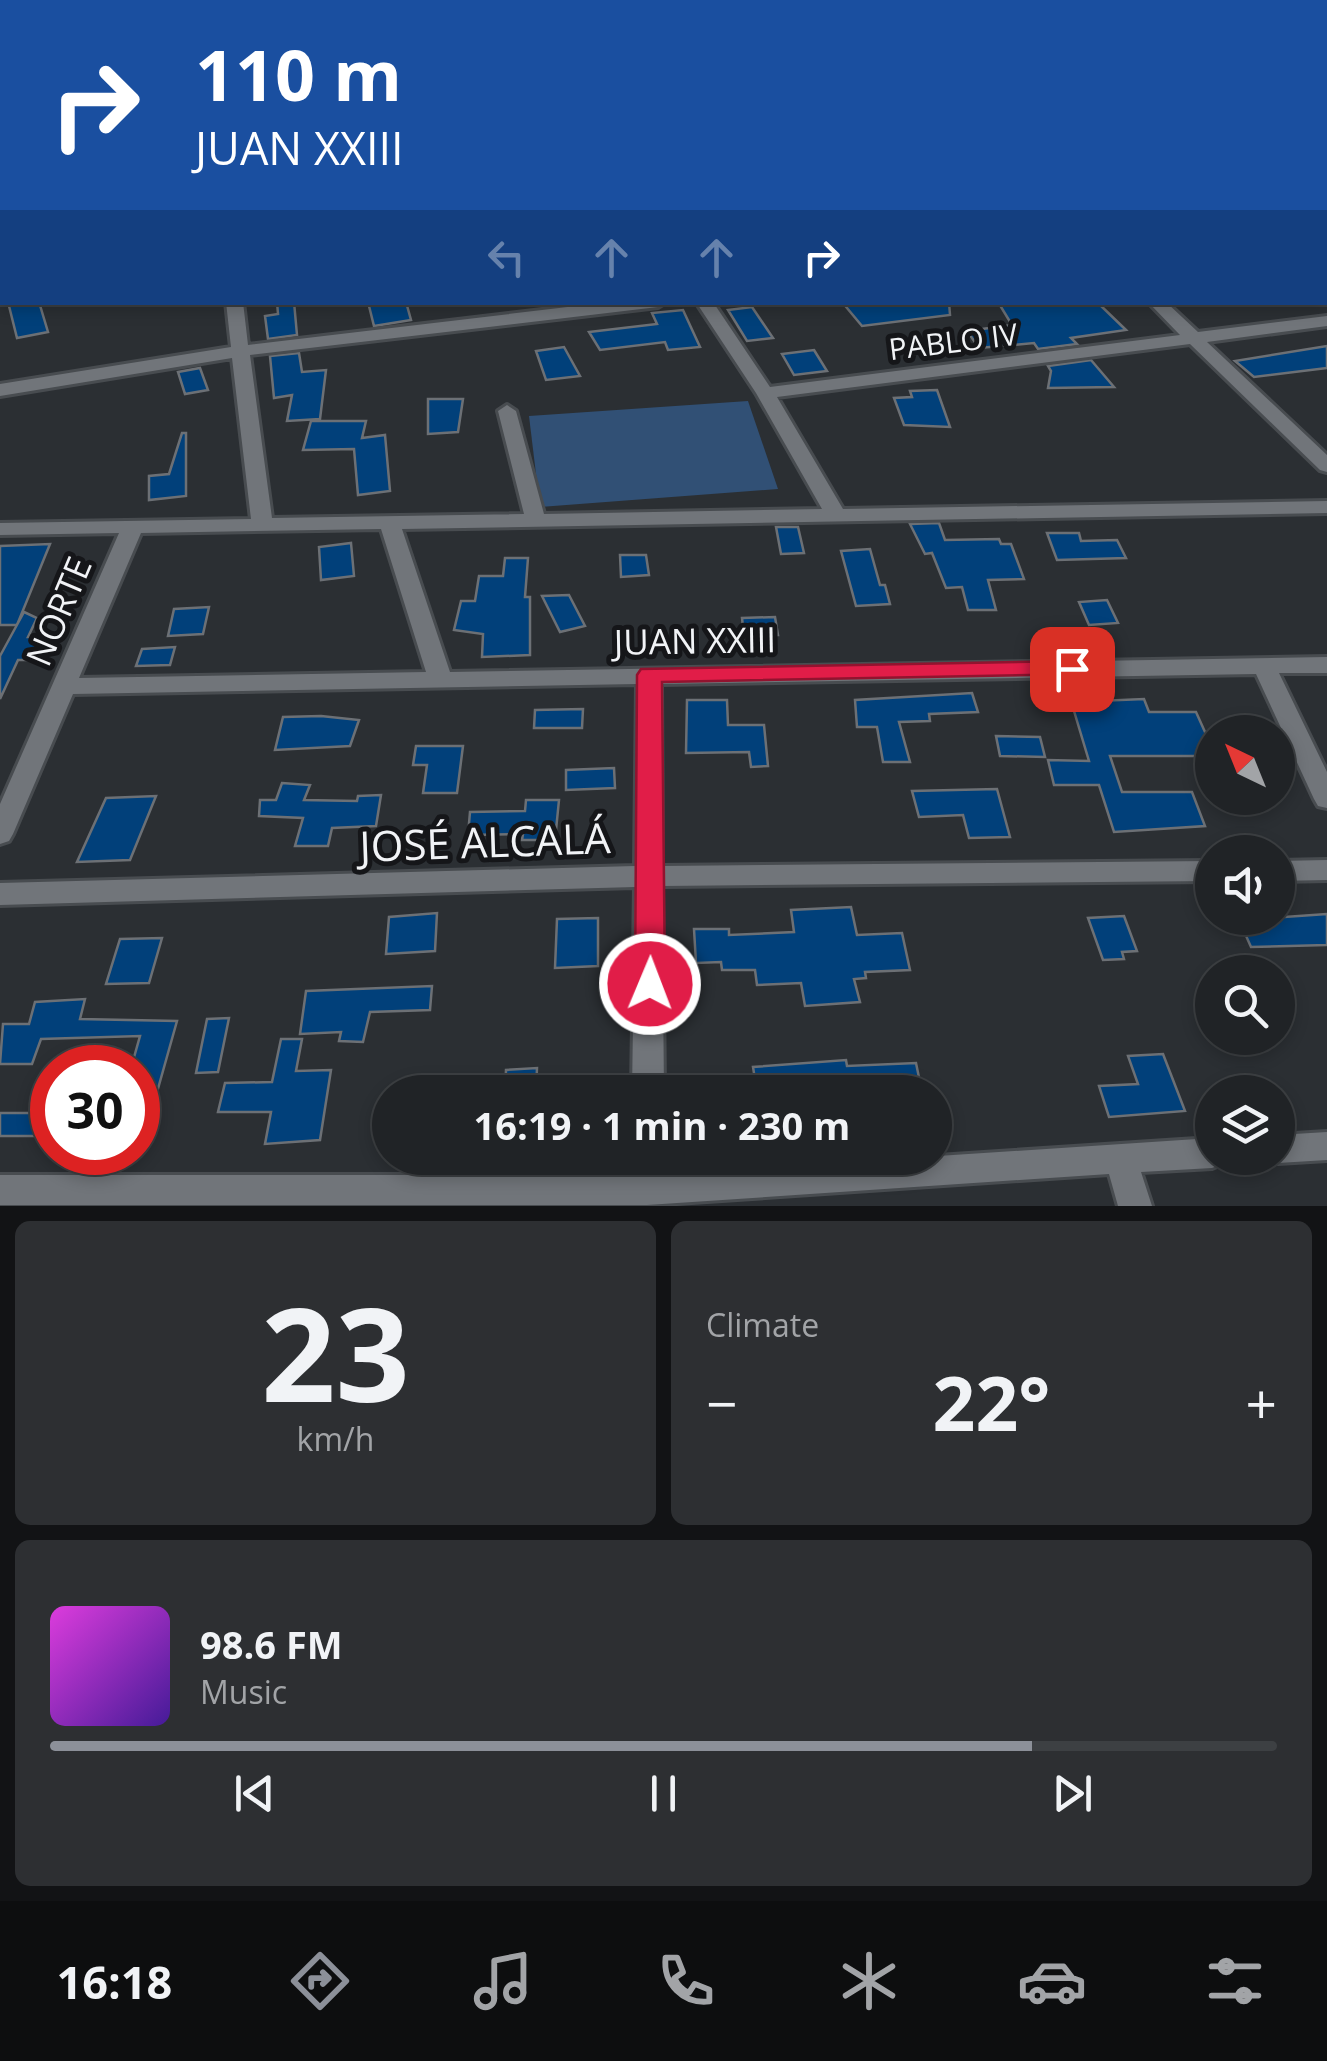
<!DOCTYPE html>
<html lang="en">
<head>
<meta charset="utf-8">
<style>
  :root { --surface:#202326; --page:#2d2f32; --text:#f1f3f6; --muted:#a2a4a7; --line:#3d4043; --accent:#8c9099 }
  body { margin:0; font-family:"Open Sans",sans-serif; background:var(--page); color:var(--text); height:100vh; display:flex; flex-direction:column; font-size:38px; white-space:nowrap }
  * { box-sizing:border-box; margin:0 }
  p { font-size:32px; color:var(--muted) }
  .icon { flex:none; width:55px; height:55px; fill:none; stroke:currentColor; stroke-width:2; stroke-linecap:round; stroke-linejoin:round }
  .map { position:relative; height:1206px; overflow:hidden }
  .details { display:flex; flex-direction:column; gap:15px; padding:15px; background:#121315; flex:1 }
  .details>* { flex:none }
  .guide { position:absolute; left:0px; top:0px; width:1328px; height:305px; box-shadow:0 5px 15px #0003,0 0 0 2px var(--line); background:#1a4fa0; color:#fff; overflow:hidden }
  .needle { width:65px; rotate:317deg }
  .fabs { position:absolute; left:1195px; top:715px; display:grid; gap:20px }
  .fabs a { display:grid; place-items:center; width:100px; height:100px; border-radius:50%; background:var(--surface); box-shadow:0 5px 15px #0003,0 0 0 2px var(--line); font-size:50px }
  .speed { position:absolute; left:30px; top:1045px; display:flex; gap:20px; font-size:50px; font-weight:700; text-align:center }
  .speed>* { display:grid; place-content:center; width:130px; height:130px; border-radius:50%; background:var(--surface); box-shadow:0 5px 15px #0003,0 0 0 2px var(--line); line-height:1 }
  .speed .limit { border:15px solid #d22; background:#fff; color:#111 }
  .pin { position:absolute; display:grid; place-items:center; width:85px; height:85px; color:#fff; margin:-42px; border-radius:20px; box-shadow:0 5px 15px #0006 }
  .me { position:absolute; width:110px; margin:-55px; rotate:1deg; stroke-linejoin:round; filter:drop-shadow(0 0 8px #0008) }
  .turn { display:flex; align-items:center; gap:35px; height:210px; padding:0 30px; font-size:45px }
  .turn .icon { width:130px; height:130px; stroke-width:2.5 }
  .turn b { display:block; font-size:70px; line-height:85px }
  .lanes { display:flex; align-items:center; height:95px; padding:0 30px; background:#0003; justify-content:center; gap:50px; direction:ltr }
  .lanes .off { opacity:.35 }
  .big { font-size:75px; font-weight:700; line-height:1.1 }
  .details .card { flex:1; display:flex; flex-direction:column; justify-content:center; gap:15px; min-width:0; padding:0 35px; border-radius:15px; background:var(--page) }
  .details .dial { align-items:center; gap:0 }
  .dial b { font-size:130px; line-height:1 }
  .song { display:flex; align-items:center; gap:30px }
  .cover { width:120px; height:120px; border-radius:15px; background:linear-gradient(135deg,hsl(300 70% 55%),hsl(260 70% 35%)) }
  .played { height:10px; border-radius:5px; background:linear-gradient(90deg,var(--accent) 80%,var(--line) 80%) }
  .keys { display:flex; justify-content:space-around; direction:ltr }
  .heat { display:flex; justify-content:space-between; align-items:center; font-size:55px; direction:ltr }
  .details .tiles { flex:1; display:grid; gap:15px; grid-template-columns:1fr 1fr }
  .card:last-child { grid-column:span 2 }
  .trip { position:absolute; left:372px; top:1075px; width:580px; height:100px; border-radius:50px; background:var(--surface); box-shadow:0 5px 15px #0003,0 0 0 2px var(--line); font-weight:700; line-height:100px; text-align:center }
  .dock { display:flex; height:160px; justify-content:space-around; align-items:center; background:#0d0e0f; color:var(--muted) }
  .dock .icon { width:70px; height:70px }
  .dock .active { color:var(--accent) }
  .dock b { font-size:45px; color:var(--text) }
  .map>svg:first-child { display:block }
</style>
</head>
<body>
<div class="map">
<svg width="1327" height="1206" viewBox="0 0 1327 1206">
  <rect width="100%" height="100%" fill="#2b2f33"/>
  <!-- green -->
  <path fill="#315075" d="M748 401 778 489 540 507 529 416Z"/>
  <!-- building -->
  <g fill="#01407a" stroke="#6c7075" stroke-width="2.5">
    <path d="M17 302H39L48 332 17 338 9 306Z"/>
    <path d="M277 302H294L297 335 268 339 265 316 278 314Z"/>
    <path d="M368 302H406L411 320 374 326Z"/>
    <path d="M842 302H949L950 315 862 326Z"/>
    <path d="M998 302H1097L1126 330 1071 338 1077 344 1038 349 1034 343 979 348 967 331 1012 325Z"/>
    <path d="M752 307 773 338 747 341 728 310Z"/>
    <path d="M683 310 700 347 668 350 665 342 600 350 589 332 657 324 652 313Z"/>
    <path d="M1327 346V368L1254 377 1235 361Z"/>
    <path d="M564 347 580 376 546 380 536 351Z"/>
    <path d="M814 350 827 371 794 375 782 354Z"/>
    <path d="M299 353 302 372 326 370 320 419 287 421 292 395 274 398 270 356Z"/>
    <path d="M1091 360 1114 387 1048 388 1051 371 1048 366Z"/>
    <path d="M200 368 208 390 185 394 178 372Z"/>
    <path d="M937 390 950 427 904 425 894 398 912 397 910 391Z"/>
    <path d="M428 399H463L458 432 428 434Z"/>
    <path d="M311 421H366L362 438 385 435 390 491 358 495 354 449 303 450Z"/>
    <path d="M182 433H186V496L149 500V476L169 474Z"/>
    <path d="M939 523 945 540 999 539 1001 544H1011L1024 579 988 580 996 610H968L962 587 946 588 932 553 925 554 910 524Z"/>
    <path d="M776 527H798L804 553 781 554Z"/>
    <path d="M1047 533H1079L1081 541 1117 540 1126 558 1057 560Z"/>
    <path d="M351 543 354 576 321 580 319 547Z"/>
    <path d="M50 544 17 625H0V546Z"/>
    <path d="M870 549 880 585H885L890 604 856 606 841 551Z"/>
    <path d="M620 555H646L649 575 621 577Z"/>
    <path d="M505 558H528L525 597H530V655L482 657 483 634 454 630 461 601H475L479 576H503Z"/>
    <path d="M569 595 585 626 560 632 542 596Z"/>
    <path d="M1107 600 1118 623 1089 625 1079 602Z"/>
    <path d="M209 607 203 634 168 636 174 609Z"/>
    <path d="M24 612 37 618 28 637H53L42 660H18L0 699V656Z"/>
    <path d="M775 617 778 635 744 636 742 618Z"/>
    <path d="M175 647 170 665 136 666 142 649Z"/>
    <path d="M1092 680 1098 701 1144 699 1149 712H1196L1205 732H1212V756H1110L1122 792H1192L1205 826 1114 832 1099 785H1054L1048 760 1089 761 1065 681Z"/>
    <path d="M972 693 978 712 929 714 930 721 899 722 910 762H883L877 727H857L855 700Z"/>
    <path d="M687 700H727L728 725H764L768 766 751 767 749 752 686 753Z"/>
    <path d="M583 709 582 728H534L535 710Z"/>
    <path d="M321 716 359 720 350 746 275 750 283 717Z"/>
    <path d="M996 736 1040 737 1045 757 1000 756Z"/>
    <path d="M416 746H463L457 793H423L427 765H413Z"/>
    <path d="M614 768 615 788 566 790V770Z"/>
    <path d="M282 783 310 785 304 800 357 801 358 796 381 795 376 826 332 828 328 846H295L303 818 259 816 260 800H276Z"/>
    <path d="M997 789 1010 837 969 838 963 815 919 817 912 791Z"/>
    <path d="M156 796 130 860 77 862 106 798Z"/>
    <path d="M526 800H559L555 840H522L523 834 468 835 470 812 525 811Z"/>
    <path d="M851 907 857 935 902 933 910 970 865 972 866 978 854 979 860 1002 805 1006 801 983 757 985 755 970H722L721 962 696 963 694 929H729V935L794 932 791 910Z"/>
    <path d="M437 913 435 951 386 954 389 917Z"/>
    <path d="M1327 914V945L1251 947 1239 920Z"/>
    <path d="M1124 916 1137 951 1122 952 1124 959 1103 960 1088 918Z"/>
    <path d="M598 918V966L555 968 557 919Z"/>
    <path d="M162 938 149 983 106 984 120 939Z"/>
    <path d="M432 986 430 1010 370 1012 363 1042 339 1041 341 1032 300 1034 306 991Z"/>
    <path d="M85 999 80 1019 177 1021 143 1142 138 1141V1068H131L140 1036 41 1039 32 1064H0L3 1024H29L35 1002Z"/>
    <path d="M229 1018 218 1072 196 1073 207 1019Z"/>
    <path d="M281 1039H302L296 1071 331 1070 320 1140 265 1144 271 1112H218L225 1083 272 1082Z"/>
    <path d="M1163 1054 1185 1111 1109 1117 1099 1086 1138 1084 1128 1056Z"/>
    <path d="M846 1060 847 1066 916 1063 922 1092H757L753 1067Z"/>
    <path d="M537 1068 536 1092H505L506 1070Z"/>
    <path d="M0 1113H52V1120L47 1136H0Z"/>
  </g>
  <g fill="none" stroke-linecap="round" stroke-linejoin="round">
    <!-- minor casing -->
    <g stroke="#484c50" stroke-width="6">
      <g id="minor">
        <path d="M23 0H35V2H24Z"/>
        <path d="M173 0H185L186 2H175Z"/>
        <path d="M681 0H693L695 2H683Z"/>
        <path d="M939 0H951L953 2H941Z"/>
        <path d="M1178 0H1192L1194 2H1180Z"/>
        <path d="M1316 0H1327V6L1325 2Z"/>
        <path d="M0 12 2 13V19L0 20Z"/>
        <rect x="1325" y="23" width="2" height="8"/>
        <rect x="0" y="57" width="2" height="8"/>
        <path d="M1325 83 1327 84V92L1325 91Z"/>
        <rect x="0" y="118" width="2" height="8"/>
        <rect x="1325" y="142" width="2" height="8"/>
        <rect x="0" y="215" width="2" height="10"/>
        <rect x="1325" y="220" width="2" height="10"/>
        <rect x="0" y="288" width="2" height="10"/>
        <path d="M226 302H243L248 345 610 302H666L658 307 250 355 272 518 524 514 498 411 507 405 516 411 544 514 822 509 756 393 696 302H713L770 387 1180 335 1148 302H1166L1198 332 1327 316V326L1207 342 1327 455V472L1320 470 1190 344 777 397 843 509 1327 501V513L402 529 450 672 1327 657V673H1279L1327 772V808L1318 806 1314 799 1256 674 661 684 662 866 1212 861V881L662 886 664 1092H632L635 887 0 905V883L635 866 637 684 73 694 13 834 9 841 0 844V804L119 533 0 535V523L251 519 232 358 0 396V384L231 347ZM381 529 426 672 79 678 141 533Z"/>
        <path d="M1327 860V880L1278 881V861Z"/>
        <path d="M1327 1132V1160L1278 1163 1266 1158H1278V1135Z"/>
        <path d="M1212 1138V1158H1226L1224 1163 1212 1168 1141 1172 1152 1206H1118L1109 1174 647 1205H0V1175H630L631 1158H663L664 1174Z"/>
      </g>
    </g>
    <!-- minor -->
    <use href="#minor" fill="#71757a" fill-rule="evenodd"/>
  </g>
  <!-- route -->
  <path fill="#e11d48" stroke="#92132f" stroke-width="2.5" d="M1072 661 1081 663 1084 669 1081 674 662 682 665 984 660 993 650 996 639 993 635 984 637 675 641 669Z"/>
  <g text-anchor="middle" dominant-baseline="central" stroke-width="10" stroke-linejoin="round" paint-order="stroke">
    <!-- far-street labels -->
    <g font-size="30" fill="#f1f3f6" stroke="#151619">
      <text transform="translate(953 341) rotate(-7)">PABLO IV</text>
    </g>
    <!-- street labels -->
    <g font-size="35" fill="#f1f3f6" stroke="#151619">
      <text transform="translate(58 611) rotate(-67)">NORTE</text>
      <text transform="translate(695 640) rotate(-1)">JUAN XXIII</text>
    </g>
    <!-- near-street labels -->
    <g font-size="42" fill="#f1f3f6" stroke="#151619">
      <text transform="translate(485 841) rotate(-2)">JOSÉ ALCALÁ</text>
    </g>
  </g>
</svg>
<div class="fabs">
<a><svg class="needle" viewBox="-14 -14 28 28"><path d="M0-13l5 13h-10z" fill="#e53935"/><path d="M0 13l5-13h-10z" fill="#a2a4a7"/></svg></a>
<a><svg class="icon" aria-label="sound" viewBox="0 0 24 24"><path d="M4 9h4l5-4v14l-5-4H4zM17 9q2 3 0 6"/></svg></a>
<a><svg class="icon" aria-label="search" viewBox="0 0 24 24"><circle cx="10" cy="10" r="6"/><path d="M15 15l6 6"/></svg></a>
<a><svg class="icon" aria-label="layers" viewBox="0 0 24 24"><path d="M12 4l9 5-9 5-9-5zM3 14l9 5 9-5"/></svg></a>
</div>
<div class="speed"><div class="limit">30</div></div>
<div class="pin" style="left:1072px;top:669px;background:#d93025"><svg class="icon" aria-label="arrive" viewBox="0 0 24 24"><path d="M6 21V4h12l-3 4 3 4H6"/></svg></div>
<svg class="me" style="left:650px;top:984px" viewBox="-20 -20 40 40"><circle r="17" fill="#e11d48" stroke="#fff" stroke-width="3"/><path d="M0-11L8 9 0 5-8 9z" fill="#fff"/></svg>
<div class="trip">16:19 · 1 min · 230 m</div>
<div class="guide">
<div class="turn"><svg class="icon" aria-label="right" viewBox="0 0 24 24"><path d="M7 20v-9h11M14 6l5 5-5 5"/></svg><div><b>110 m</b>JUAN XXIII</div></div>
<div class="lanes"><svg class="icon off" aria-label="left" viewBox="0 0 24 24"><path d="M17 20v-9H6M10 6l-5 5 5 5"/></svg><svg class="icon off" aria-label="ahead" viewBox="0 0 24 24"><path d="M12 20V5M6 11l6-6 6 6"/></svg><svg class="icon off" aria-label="ahead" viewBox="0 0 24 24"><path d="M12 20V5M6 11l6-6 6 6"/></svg><svg class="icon" aria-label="right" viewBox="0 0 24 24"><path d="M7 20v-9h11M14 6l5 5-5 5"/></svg></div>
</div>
</div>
<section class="details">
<div class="tiles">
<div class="card dial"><b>23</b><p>km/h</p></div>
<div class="card"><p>Climate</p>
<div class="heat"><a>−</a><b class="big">22°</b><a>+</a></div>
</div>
<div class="card">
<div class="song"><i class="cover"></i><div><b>98.6 FM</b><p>Music</p></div></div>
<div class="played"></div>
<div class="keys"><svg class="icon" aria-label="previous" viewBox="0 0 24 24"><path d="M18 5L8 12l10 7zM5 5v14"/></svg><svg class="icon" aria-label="pause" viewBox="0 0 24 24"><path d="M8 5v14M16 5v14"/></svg><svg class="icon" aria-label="next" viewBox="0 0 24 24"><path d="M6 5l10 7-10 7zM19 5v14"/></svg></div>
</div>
</div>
</section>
<nav class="dock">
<b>16:18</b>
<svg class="icon active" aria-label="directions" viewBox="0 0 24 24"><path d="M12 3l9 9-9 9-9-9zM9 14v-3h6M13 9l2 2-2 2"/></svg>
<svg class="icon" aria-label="music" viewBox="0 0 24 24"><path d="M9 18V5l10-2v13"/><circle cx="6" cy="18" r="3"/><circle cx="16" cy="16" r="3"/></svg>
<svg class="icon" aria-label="phone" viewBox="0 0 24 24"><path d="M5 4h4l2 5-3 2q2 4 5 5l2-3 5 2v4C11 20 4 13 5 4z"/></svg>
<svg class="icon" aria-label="climate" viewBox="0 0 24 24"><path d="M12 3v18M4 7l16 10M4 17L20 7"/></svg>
<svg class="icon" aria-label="car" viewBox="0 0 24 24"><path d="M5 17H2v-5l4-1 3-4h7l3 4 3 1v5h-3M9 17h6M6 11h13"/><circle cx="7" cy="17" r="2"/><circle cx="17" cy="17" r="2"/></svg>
<svg class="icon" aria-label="filters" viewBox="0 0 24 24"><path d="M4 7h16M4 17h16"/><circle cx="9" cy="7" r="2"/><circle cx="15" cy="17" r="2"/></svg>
</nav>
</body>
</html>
